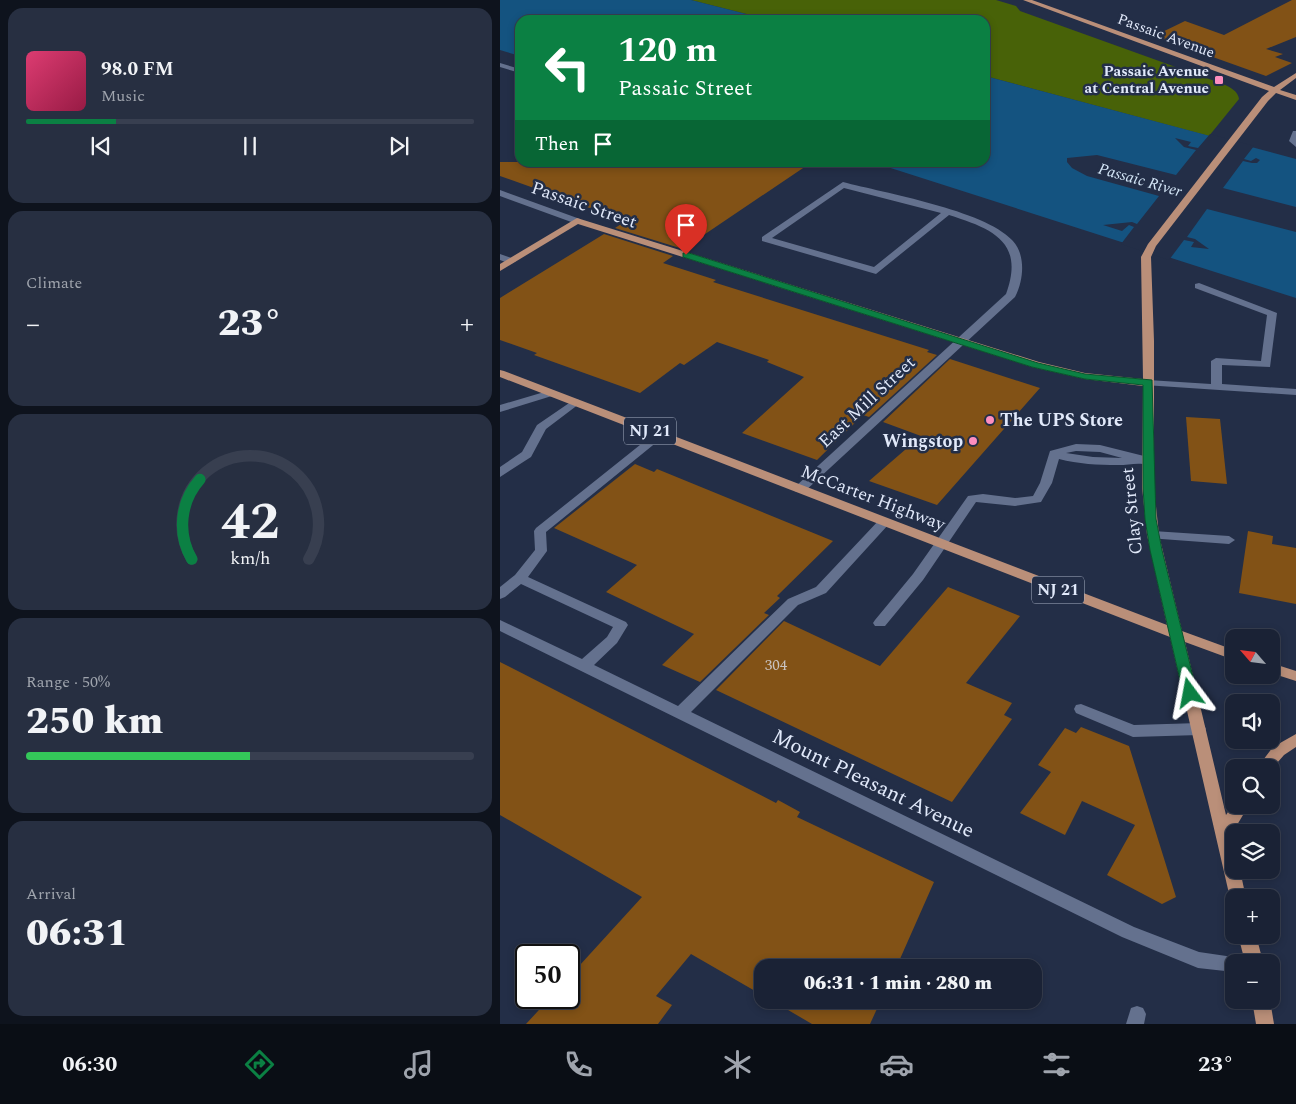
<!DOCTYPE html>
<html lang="en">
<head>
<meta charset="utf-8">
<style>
  :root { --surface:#1a2235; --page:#272f41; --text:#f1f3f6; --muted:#9fa4ad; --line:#383f50; --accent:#0b8043 }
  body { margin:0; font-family:Spectral,serif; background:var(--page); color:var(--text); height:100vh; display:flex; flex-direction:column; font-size:19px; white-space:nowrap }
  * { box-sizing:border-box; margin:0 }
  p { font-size:16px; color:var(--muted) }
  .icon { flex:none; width:28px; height:28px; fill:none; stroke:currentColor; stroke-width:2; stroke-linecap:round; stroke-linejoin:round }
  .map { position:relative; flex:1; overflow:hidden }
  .side { display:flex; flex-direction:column; gap:8px; padding:8px; background:#0e131d; width:500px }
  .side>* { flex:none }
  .guide { position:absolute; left:15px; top:15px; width:475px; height:152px; border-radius:15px; box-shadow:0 2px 8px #0003,0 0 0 1px var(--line); background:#0b8043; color:#fff; overflow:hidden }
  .needle { width:32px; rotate:298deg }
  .tools { position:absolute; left:725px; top:629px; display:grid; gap:10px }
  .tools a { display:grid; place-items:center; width:55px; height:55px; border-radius:10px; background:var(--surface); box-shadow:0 2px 8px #0003,0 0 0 1px var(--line); font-size:25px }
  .speed { position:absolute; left:15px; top:944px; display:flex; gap:10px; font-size:25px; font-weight:700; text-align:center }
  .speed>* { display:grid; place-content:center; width:65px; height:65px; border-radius:50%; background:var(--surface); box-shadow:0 2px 8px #0003,0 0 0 1px var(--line); line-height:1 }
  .speed .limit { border:2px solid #111; border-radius:8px; background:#fff; color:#111 }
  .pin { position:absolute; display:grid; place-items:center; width:42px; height:42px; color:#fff; margin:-51px -21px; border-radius:50% 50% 50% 0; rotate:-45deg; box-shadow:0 0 5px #0007 }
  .pin .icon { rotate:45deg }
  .me { position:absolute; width:55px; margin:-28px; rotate:347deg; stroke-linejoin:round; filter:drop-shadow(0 0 4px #0008) }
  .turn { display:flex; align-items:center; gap:18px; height:105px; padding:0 20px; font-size:22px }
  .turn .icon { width:65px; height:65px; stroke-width:2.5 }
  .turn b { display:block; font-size:35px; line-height:42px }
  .then { display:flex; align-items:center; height:48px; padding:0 20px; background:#0003; gap:10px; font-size:19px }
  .big { font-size:38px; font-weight:800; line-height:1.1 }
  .side .card { flex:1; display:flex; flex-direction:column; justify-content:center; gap:8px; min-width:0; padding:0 18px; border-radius:15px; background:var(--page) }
  .side .dial { align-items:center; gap:0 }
  .dial svg { height:130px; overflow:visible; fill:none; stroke:var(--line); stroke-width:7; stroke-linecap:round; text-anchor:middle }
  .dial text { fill:var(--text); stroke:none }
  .song { display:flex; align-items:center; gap:15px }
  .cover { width:60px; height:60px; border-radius:8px; background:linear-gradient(135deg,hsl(340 70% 55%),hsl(340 70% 35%)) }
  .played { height:5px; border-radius:2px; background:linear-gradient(90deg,var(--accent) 20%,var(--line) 20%) }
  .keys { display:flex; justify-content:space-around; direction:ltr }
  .heat { display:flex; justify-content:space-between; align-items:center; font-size:28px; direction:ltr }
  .charge { height:8px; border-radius:4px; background:linear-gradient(90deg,#34c759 50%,var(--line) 0) }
  .trip { position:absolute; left:254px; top:959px; width:288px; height:50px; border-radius:15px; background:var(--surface); box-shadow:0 2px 8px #0003,0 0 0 1px var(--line); font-weight:800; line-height:50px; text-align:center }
  .menu { display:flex; height:80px; justify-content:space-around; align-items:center; background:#0a0e15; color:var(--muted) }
  .menu .icon { width:35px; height:35px }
  .menu .current { color:var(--accent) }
  .menu b { font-size:22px; color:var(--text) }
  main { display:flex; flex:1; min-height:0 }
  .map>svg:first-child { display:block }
</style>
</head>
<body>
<main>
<section class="side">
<div class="card">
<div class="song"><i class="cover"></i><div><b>98.0 FM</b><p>Music</p></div></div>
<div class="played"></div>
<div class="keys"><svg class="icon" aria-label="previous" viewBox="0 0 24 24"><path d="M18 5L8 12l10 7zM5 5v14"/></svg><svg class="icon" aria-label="pause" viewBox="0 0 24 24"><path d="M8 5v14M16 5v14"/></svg><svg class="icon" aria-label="next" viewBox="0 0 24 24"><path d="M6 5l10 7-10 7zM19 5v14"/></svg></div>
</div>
<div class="card"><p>Climate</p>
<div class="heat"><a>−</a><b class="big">23°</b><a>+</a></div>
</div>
<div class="card dial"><svg viewBox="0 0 100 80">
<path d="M14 69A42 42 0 1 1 86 69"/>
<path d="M14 69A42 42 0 0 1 19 20" stroke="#0b8043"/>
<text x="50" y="56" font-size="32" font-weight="700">42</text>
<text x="50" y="72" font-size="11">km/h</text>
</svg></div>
<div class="card"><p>Range · 50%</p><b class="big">250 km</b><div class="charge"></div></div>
<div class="card"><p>Arrival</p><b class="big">06:31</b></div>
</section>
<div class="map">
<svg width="796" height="1024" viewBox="0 0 796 1024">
  <rect width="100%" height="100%" fill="#232e47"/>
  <!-- green -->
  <path fill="#486208" d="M191 0H496L516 6 520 11 723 84C730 87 738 91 739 99L709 136 485 76V20H270Z"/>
  <!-- water -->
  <g fill="#145380">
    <path d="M0 0H191L270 20H20V56L0 50Z"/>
    <path d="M485 76 796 159V298L375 163 485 162Z"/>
  </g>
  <!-- pier -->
  <path fill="#232e47" d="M710 134 754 146 744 159 751 161 756 158 760 160 757 163H752L743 161 723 188 796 207V232L707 209 687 237 695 239 709 249 691 247 694 242 684 240 669 260 621 244 634 227 629 225 622 231 603 225 632 222 637 224 659 196 587 176 572 168 567 162V158L597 155 676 175 696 150 684 147 675 138 691 142 688 146 698 148Z"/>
  <!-- building -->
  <g fill="#825216">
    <path d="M792 0H796V37L766 49 783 54 775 57 792 63 766 76 654 36 685 21 724 35Z"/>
    <path d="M0 162H312L183 249 115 228 126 221 0 176Z"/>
    <path d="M104 234 173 256 163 263 216 280 213 282 429 350 427 352 437 355 369 417 363 415 317 460 242 433 304 377 267 362 269 360 217 342 184 365 180 363 140 393 34 355 37 353 0 340V298Z"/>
    <path d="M450 359 540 388 437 505 369 481 421 436 383 422Z"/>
    <path d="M686 417 720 419 727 484 691 481Z"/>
    <path d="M135 464 154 472 157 469 333 541 277 596 280 598 264 613 269 615 200 682 162 665 194 634 106 592 137 565 54 528Z"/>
    <path d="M748 531 773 536 772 544 796 548V604L739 593Z"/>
    <path d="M448 587 520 616 466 683 512 703 504 715 512 719 452 802 216 690 284 621 380 666Z"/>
    <path d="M0 662 276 803 278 800 300 812 297 817 434 882 396 968H262V995L191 954 156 996 172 1005 158 1024H26L50 998H69V977L142 897 0 815Z"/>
    <path d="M581 727 629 746 676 897 662 904 607 875 635 825 582 801 565 835 520 813 551 772 538 765 565 728 576 733Z"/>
    <path d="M271 1000H381L370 1024H312Z"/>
  </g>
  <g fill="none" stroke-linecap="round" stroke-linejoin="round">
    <!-- minor -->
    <g fill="#64718e" fill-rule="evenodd">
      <path d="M0 63 20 69V73L0 67Z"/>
      <path d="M793 131H796V147L789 141Z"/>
      <path d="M343 182C384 193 484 210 512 240 526 254 524 280 515 297L304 492H296L294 489 296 486 506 294C525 242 493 229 449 215L376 274 262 241V237ZM344 188 441 213 374 267 272 238Z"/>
      <path d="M0 190 80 219 82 221 77 224 74 223 0 196Z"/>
      <path d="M0 254 14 259 16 261 11 264 0 260Z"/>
      <path d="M699 283 777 313 770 367 722 365V384L796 389V395L644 385 642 383 648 380 711 384V361L716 358 761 361 767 315 695 288V284Z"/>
      <path d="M51 390 55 391 57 393 55 395 0 412V405Z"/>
      <path d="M75 399 79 400 81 402 79 404 46 429 31 457 0 477V467L22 452 37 425Z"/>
      <path d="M159 432 165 435 163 437 46 532 47 551 28 577 126 622 128 625 117 643 94 665 178 706 288 599 316 587 380 519H388L390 522 388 525 326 593 298 605 191 712 634 927 699 952 740 958 742 962H734V972L698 968 622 937 0 631V620L82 659 107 637 113 627 21 584 5 597 0 599V587L15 575 35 550 34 531 36 528 155 433Z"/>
      <path d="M576 444 600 445 652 458 654 461 648 465C638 462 629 465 618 465 598 465 578 464 559 459L552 483 541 502 515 506 476 502 423 580 385 626H375L373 623 375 620 413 574 468 496 483 494 515 498 533 496 540 483 550 451ZM576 451 600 452 622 458 593 457 566 453Z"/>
      <path d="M653 531 729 536 735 540 729 544 648 538 647 535 648 532Z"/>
      <path d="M581 704 634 725 699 723 704 725 706 729 704 733 699 735 633 737 576 713 574 709 576 705Z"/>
      <path d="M637 1006 643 1008 646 1014 644 1024H626L631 1008Z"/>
    </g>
    <!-- major -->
    <g fill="#ba8f79" fill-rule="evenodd">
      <path d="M523 0H532L774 87 796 73V78L780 90 796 95V100L776 93 768 101 656 246 651 257 654 341V487L659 535 682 631 734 650V660L685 642 726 815 734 803V805H749L731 835 734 845V870H740L746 898H734V904L730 898 670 637 0 377V370L4 371 667 625 647 535 642 487 643 386 585 379 532 367 78 224 0 271V264L77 218 539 362 585 373 643 379 641 257 648 244 762 97 769 91Z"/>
      <path d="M771 663 796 671V681L771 673Z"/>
      <path d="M796 734V747L784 755 771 770V768H757L773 747Z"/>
      <path d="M738 935H756L763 962H745Z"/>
      <path d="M752 1000H770L774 1024H756Z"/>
    </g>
  </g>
  <!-- route -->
  <path fill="#0b8043" stroke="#07532c" d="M183 253H189L538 363 585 374 652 380 656 519 662 550 697 693 695 696H685L683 693 650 550 645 519 643 487V385L585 379 532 367 183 257Z"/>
  <!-- markers -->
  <g fill="#fd8ebf" stroke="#232e47" stroke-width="2">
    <rect x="714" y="75" width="10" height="10" rx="2.5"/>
    <circle cx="490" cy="420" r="5"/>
    <circle cx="473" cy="441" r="5"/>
  </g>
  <g text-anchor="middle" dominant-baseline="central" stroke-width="5" stroke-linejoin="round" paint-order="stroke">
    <!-- far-street labels -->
    <g font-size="15" fill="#e1e9fa" stroke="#232e47">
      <text transform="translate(666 36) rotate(20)">Passaic Avenue</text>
    </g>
    <!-- far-poi labels -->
    <g font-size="15" font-weight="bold" fill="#e1e9fa" stroke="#232e47" text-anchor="end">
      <text x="709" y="71">Passaic Avenue<tspan x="709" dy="17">at Central Avenue</tspan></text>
    </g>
    <!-- number labels -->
    <g font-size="15" fill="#c9c3c1">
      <text x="276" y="665">304</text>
    </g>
    <!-- far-water labels -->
    <g font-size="16" font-style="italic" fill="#d4e6f7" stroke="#232e47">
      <text transform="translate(640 180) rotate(16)">Passaic River</text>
    </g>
    <!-- shield labels -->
    <g fill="#232e47" stroke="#a8b1c4" stroke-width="1">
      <rect x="124" y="417.5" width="52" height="27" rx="4"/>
      <rect x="532" y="576.5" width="52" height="27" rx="4"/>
    </g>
    <g font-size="16" font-weight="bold" fill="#e1e9fa">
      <text x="150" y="431">NJ 21</text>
      <text x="558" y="590">NJ 21</text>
    </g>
    <!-- street labels -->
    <g font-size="18" fill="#e1e9fa" stroke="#232e47">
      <text transform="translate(84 205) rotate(19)">Passaic Street</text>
      <text transform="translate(367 402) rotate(-43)">East Mill Street</text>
      <text transform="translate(373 498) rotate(21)">McCarter Highway</text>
      <text transform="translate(632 511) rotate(-96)">Clay Street</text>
    </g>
    <!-- poi labels -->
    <g font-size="18" font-weight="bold" fill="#e1e9fa" stroke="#232e47" text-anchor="start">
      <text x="500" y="420">The UPS Store</text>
      <text x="463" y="441" text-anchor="end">Wingstop</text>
    </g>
    <!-- near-street labels -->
    <g font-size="21" fill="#e1e9fa" stroke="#232e47">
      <text transform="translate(373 784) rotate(26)">Mount Pleasant Avenue</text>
    </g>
  </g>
</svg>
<div class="tools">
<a><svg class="needle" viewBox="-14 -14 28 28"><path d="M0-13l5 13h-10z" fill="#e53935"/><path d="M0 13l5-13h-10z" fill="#9fa4ad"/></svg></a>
<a><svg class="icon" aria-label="sound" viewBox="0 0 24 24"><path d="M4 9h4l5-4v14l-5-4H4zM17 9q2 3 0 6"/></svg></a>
<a><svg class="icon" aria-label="search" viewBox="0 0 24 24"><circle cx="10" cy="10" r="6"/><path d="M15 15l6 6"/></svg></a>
<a><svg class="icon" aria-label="layers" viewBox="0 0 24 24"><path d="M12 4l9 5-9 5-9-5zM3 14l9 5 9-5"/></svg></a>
<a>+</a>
<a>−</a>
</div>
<div class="speed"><div class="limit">50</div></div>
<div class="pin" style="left:186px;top:255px;background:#d93025"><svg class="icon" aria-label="arrive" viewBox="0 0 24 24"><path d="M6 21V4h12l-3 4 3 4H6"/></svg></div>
<svg class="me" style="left:690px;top:693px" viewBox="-20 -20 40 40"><path d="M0-17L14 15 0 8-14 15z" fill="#0b8043" stroke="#fff" stroke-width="4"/></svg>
<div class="trip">06:31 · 1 min · 280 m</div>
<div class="guide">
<div class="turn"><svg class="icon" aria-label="left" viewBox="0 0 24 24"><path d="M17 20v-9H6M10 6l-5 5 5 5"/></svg><div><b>120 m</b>Passaic Street</div></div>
<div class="then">Then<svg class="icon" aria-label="arrive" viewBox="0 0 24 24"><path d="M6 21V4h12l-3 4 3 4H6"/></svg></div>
</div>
</div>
</main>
<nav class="menu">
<b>06:30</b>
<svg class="icon current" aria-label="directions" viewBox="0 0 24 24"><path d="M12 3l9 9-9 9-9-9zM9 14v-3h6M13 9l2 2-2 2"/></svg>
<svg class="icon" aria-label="music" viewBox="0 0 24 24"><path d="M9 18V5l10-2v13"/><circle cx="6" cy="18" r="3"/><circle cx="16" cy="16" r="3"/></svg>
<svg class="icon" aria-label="phone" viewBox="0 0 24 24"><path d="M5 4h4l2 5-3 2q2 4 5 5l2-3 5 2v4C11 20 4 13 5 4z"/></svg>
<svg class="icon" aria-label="climate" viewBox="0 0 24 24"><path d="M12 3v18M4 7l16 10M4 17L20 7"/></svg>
<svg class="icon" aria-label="car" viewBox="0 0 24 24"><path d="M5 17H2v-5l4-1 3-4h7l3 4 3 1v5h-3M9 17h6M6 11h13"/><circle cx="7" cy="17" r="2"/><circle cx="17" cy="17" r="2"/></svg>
<svg class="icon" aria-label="filters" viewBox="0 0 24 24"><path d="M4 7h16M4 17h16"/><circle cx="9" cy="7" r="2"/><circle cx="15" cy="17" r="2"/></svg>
<b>23°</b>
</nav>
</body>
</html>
